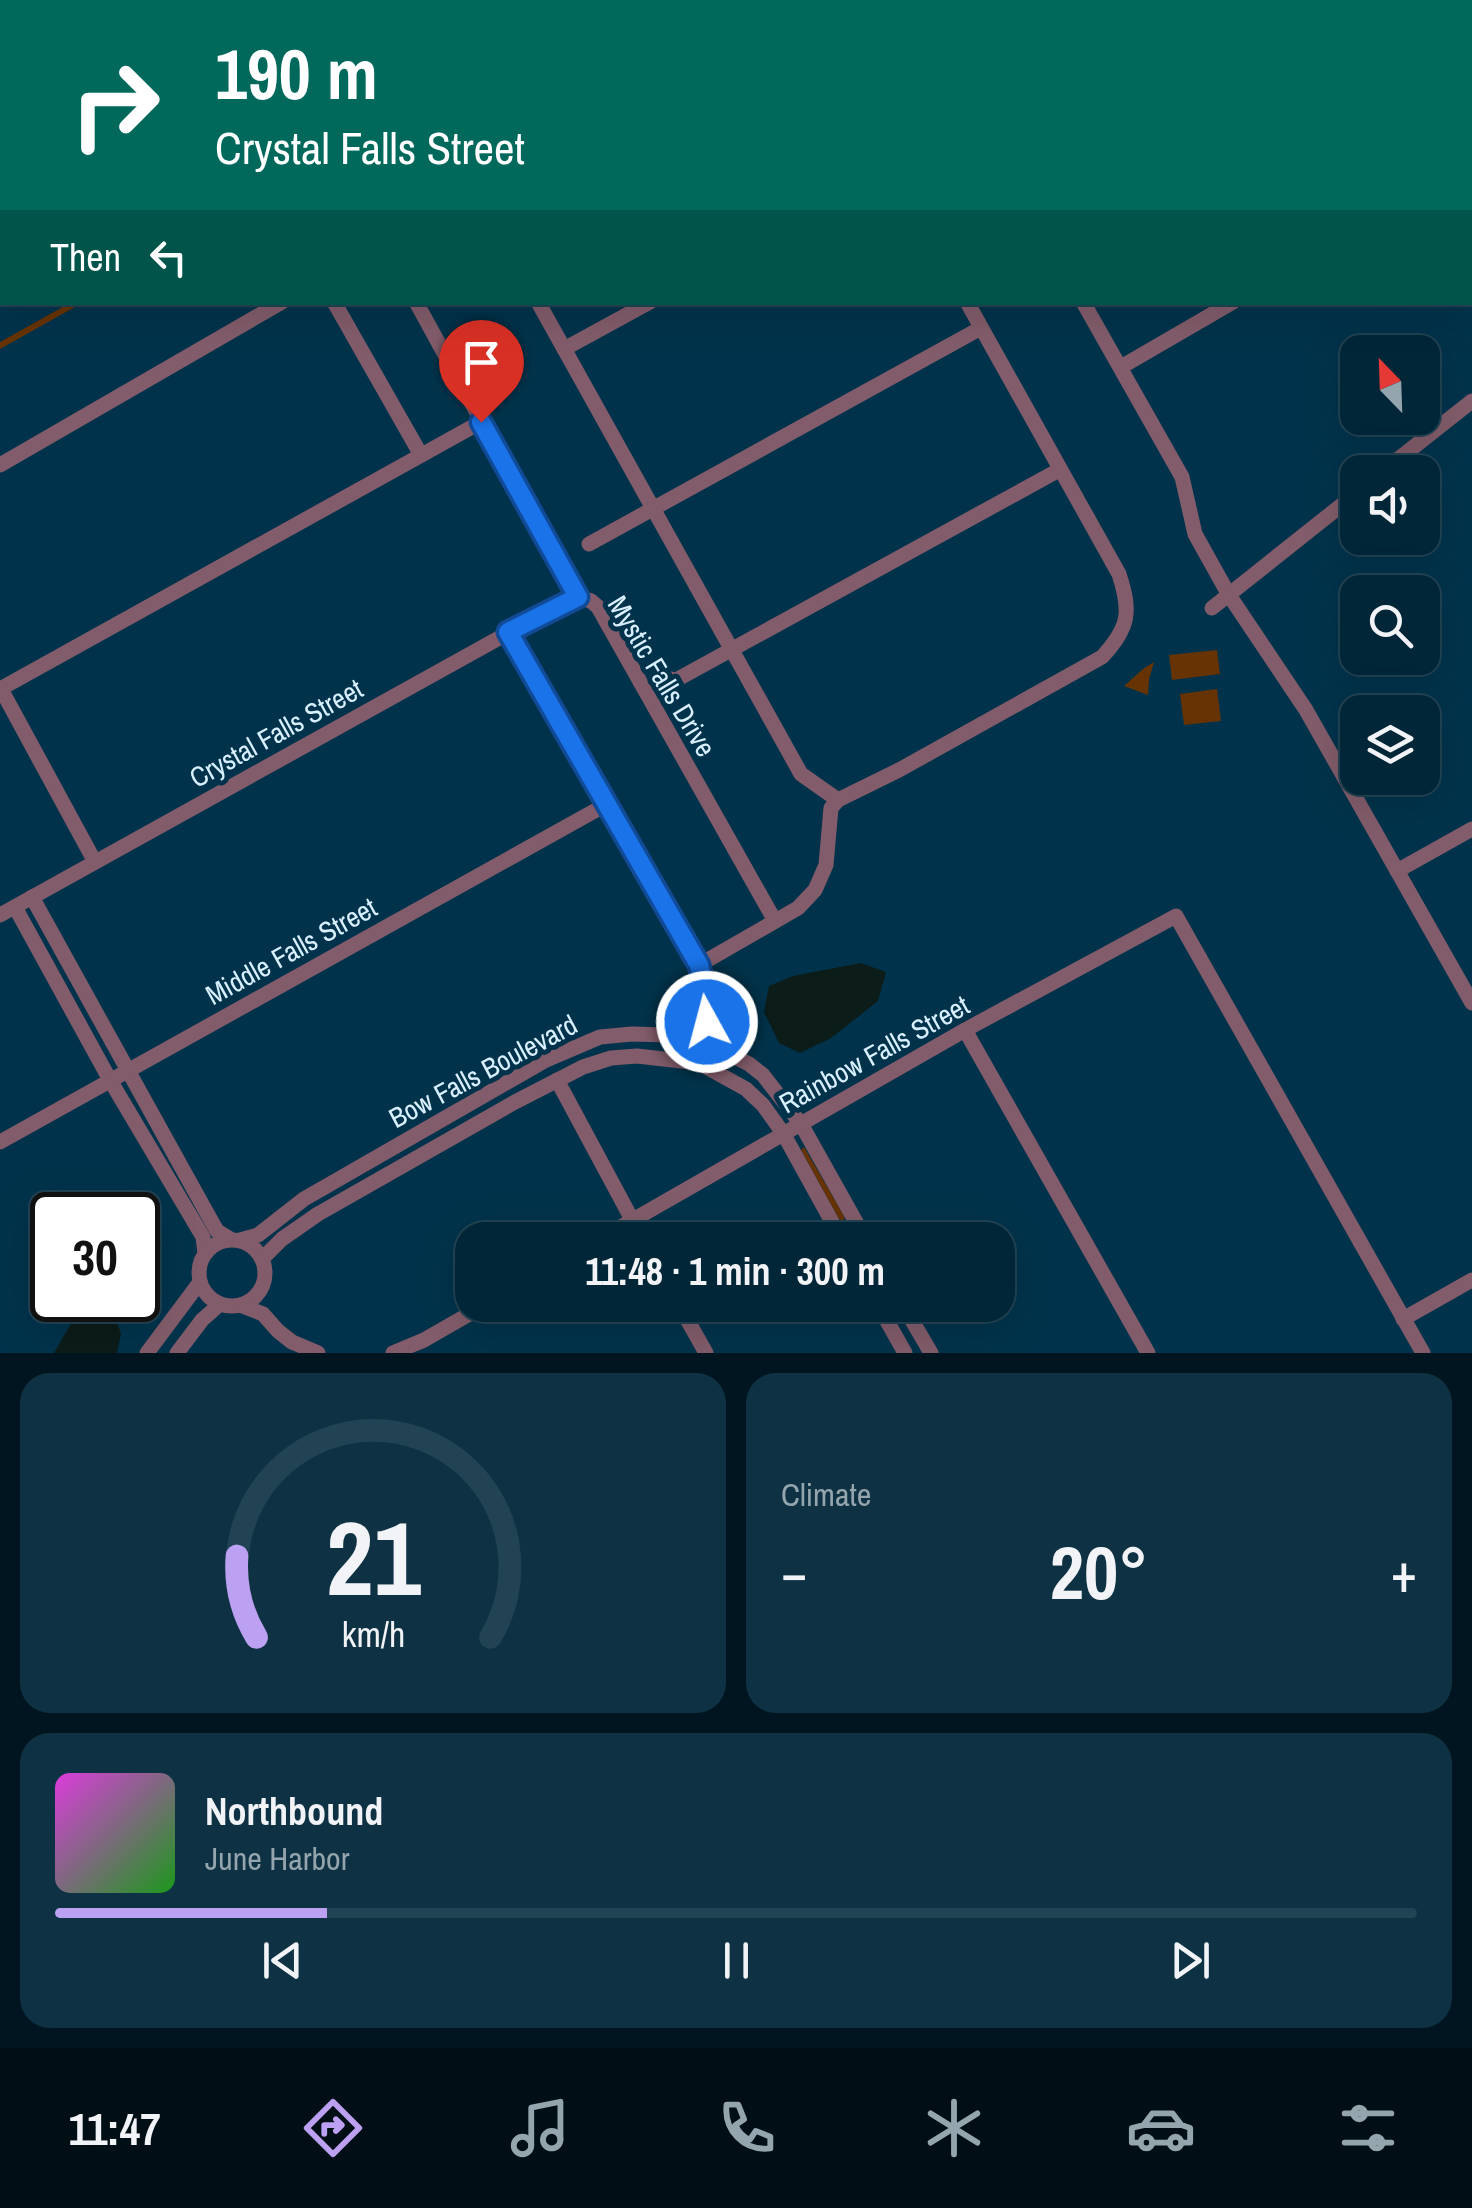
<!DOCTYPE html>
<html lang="en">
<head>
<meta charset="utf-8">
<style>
  :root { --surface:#002638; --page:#0e3243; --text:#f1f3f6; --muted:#95a5ae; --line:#224353; --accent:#bca0f2 }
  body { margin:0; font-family:"Archivo Narrow",sans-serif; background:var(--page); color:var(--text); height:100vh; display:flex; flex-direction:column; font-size:38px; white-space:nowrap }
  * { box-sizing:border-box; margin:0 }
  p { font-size:32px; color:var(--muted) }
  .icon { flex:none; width:55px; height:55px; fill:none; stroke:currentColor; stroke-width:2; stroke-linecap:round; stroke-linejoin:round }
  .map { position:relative; height:1353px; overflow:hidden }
  .panel { display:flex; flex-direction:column; gap:20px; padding:20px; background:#00151f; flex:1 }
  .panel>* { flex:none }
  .top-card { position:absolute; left:0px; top:0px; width:1472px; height:305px; box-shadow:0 10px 40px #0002,0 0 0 2px var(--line); background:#00695c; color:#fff; overflow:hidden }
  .needle { width:65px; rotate:337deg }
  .tools { position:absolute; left:1340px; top:335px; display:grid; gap:20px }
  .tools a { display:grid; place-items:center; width:100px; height:100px; border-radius:20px; background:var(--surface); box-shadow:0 10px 40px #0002,0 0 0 2px var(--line); font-size:50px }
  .speed { position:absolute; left:30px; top:1192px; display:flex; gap:20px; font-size:50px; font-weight:700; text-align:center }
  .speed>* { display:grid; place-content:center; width:130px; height:130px; border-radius:50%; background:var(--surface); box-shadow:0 10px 40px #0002,0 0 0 2px var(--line); line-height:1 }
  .speed .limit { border:5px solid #111; border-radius:15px; background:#fff; color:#111 }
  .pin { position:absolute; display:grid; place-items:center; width:85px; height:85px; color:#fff; margin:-102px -42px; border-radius:50% 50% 50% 0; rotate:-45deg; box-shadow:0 0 10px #0007 }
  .pin .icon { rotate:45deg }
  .me { position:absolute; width:110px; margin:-55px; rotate:353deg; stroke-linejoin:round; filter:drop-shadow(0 0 8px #0008) }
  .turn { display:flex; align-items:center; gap:35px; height:210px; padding:0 50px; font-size:45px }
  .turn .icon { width:130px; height:130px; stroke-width:2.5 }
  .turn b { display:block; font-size:70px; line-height:85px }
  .then { display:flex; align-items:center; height:95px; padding:0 50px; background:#0003; gap:20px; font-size:38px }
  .big { font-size:75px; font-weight:700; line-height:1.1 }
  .panel .tile { flex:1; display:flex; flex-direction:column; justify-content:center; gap:15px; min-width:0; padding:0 35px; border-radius:30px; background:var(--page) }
  .panel .dial { align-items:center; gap:0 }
  .dial svg { height:260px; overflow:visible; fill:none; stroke:var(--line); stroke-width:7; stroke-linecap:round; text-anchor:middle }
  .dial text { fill:var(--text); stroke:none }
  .song { display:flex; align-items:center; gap:30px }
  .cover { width:120px; height:120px; border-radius:15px; background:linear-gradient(135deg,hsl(300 70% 55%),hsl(120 70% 35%)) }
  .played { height:10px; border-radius:5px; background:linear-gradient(90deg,var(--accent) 20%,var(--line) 20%) }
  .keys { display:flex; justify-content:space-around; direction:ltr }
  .heat { display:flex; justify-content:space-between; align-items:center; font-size:55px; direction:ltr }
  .panel .tiles { flex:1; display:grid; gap:20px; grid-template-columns:1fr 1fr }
  .tile:last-child { grid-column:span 2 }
  .trip { position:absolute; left:455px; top:1222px; width:560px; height:100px; border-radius:30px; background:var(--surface); box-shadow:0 10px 40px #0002,0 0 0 2px var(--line); font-weight:700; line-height:100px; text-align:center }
  .dock { display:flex; height:160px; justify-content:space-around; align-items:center; background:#000f16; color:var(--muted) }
  .dock .icon { width:70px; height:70px }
  .dock .on { color:var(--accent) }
  .dock b { font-size:45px; color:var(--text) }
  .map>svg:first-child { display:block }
</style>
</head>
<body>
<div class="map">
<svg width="1472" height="1353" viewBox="0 0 1472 1353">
  <rect width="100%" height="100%" fill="#00334b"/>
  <!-- green -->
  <g fill="#673303">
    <path d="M70 303H82L0 349V342Z"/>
    <path d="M1217 650 1220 674 1172 680 1169 655Z"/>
    <path d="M1154 662 1149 679 1148 695 1124 686 1143 669Z"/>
    <path d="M1217 689 1221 721 1184 725 1180 694Z"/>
    <path d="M804 1147 844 1216V1222L839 1219 801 1150Z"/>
  </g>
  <!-- water -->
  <g fill="#0c1c18">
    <path d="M861 963 886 972 878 1001 831 1038 800 1053 779 1043 764 1012 769 986 793 976Z"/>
    <path d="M92 1314 115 1319 121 1333 117 1353H54L73 1320Z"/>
  </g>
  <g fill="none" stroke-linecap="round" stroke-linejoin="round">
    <!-- minor -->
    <g stroke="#825c6a" stroke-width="15">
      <path d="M162 0 163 2"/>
      <path d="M1130 0 1135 2"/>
      <path d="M850 2 857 0"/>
      <path d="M1470 174 1472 175"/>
      <path d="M334 302 421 455"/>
      <path d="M416 302 578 597 591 601 598 607 775 921"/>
      <path d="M538 302 801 774 838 800"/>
      <path d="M1083 302 1182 477 1195 534 1229 595 1306 710 1472 1003"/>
      <path d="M564 349 650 302"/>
      <path d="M1121 367 1233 302"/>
      <path d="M0 465 282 302"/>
      <path d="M1382 472 1472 401"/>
      <path d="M589 544 981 328"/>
      <path d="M1212 608 1358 492"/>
      <path d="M508 633 699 965 708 1004 701 1049"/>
      <path d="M666 678 676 680 1059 470"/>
      <path d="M0 689 481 422"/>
      <path d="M1 689 95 862"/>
      <path d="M1397 871 1472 829"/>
      <path d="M32 897 208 1215 217 1231 230 1239"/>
      <path d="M15 907 110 1080 203 1237 205 1253"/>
      <path d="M0 915 508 633 578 597"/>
      <path d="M699 965 798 908 815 890 826 865 831 808 838 800 899 770 1102 657C1130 627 1131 611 1119 574L967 302"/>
      <path d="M965 1030 1148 1353"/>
      <path d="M557 1080 643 1240"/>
      <path d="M0 1142 607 804"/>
      <circle cx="232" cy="1273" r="33"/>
      <path d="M240 1240 258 1235 304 1199 546 1060 600 1037 632 1034 668 1035 703 1041 749 1064 763 1075 801 1124 866 1240"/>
      <path d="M598 1240 965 1030 1176 916 1423 1353"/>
      <path d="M262 1259 282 1239 318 1214 515 1102 583 1067 611 1058 637 1056 699 1063 746 1089 763 1105 783 1133 842 1240"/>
      <path d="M240 1305 263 1314 278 1331 292 1342 318 1353"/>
      <path d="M679 1305 706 1353"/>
      <path d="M878 1305 905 1353"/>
      <path d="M903 1305 931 1353"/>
      <path d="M1403 1319 1472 1280"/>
      <path d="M147 1353 200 1282"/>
      <path d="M177 1353 202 1320 220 1304"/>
      <path d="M393 1353 424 1340 485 1305"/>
    </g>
    <!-- secondary -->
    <g stroke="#b0758b" stroke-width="20">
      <path d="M297 2 302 0"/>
      <path d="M373 2 379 0"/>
      <path d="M0 167 2 166"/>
      <path d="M0 207 2 205"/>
    </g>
    <!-- rail -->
    <path stroke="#c2dcec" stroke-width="5" stroke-dasharray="12 12" stroke-linecap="butt" d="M1461 0 1466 2"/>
  </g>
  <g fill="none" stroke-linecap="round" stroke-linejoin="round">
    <!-- route casing -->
    <g stroke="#114b97" stroke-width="25">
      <path id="route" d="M481 422 578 597 508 632 699 965 708 1004 707 1022"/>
    </g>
    <!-- route -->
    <use href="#route" stroke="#1a73e8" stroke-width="18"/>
  </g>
  <g text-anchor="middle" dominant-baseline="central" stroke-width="10" stroke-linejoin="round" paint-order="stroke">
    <!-- street labels -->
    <g font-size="28" fill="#d8f0ff" stroke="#00334b">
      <text transform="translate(662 676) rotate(59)">Mystic Falls Drive</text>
      <text transform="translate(276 733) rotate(-29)">Crystal Falls Street</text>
      <text transform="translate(291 951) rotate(-29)">Middle Falls Street</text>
      <text transform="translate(874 1054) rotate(-29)">Rainbow Falls Street</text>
      <text transform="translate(483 1071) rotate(-28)">Bow Falls Boulevard</text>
    </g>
  </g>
</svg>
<div class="tools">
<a><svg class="needle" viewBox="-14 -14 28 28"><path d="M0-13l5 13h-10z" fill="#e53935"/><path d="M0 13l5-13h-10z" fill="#95a5ae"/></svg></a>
<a><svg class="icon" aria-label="sound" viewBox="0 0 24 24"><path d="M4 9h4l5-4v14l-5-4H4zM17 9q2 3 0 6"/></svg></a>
<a><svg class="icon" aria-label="search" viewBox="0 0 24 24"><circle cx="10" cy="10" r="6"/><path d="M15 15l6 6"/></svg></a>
<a><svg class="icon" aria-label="layers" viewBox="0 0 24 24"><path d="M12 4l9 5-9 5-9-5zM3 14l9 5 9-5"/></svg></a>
</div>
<div class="speed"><div class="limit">30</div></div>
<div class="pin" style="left:481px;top:422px;background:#d93025"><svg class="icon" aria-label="arrive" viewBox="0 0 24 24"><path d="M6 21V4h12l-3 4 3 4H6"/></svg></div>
<svg class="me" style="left:707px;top:1022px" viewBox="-20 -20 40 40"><circle r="17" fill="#1a73e8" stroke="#fff" stroke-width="3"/><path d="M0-11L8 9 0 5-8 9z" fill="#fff"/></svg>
<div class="trip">11:48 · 1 min · 300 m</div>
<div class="top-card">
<div class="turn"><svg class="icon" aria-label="right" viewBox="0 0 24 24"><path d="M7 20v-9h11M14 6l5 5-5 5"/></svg><div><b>190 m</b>Crystal Falls Street</div></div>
<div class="then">Then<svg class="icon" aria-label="left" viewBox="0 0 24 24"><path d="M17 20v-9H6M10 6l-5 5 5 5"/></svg></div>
</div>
</div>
<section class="panel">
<div class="tiles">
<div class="tile dial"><svg viewBox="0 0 100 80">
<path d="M14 69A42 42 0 1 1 86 69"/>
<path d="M14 69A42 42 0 0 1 8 44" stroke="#bca0f2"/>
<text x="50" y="56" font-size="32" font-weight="700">21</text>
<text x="50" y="72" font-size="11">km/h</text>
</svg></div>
<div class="tile"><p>Climate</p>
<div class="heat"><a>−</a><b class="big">20°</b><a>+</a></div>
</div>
<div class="tile">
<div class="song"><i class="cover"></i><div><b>Northbound</b><p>June Harbor</p></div></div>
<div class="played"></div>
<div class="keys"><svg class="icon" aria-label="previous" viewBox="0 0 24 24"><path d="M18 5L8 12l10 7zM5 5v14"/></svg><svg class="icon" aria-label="pause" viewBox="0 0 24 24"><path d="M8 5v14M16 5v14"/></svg><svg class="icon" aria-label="next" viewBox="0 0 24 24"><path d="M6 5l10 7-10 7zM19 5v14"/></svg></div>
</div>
</div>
</section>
<nav class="dock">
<b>11:47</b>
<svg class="icon on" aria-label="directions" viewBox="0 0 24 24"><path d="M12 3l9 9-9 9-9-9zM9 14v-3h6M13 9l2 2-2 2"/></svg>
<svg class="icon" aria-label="music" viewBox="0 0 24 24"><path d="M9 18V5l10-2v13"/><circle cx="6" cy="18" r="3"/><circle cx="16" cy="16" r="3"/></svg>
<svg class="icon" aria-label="phone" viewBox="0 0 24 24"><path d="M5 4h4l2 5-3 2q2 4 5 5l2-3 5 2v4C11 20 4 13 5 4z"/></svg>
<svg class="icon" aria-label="climate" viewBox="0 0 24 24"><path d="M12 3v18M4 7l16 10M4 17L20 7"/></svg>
<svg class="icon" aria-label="car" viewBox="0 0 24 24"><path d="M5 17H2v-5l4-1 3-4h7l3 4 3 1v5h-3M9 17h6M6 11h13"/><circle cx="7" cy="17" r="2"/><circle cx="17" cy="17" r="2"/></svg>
<svg class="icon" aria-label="filters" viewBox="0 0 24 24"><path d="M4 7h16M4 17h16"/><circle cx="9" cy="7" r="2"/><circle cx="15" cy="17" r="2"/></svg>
</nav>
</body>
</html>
